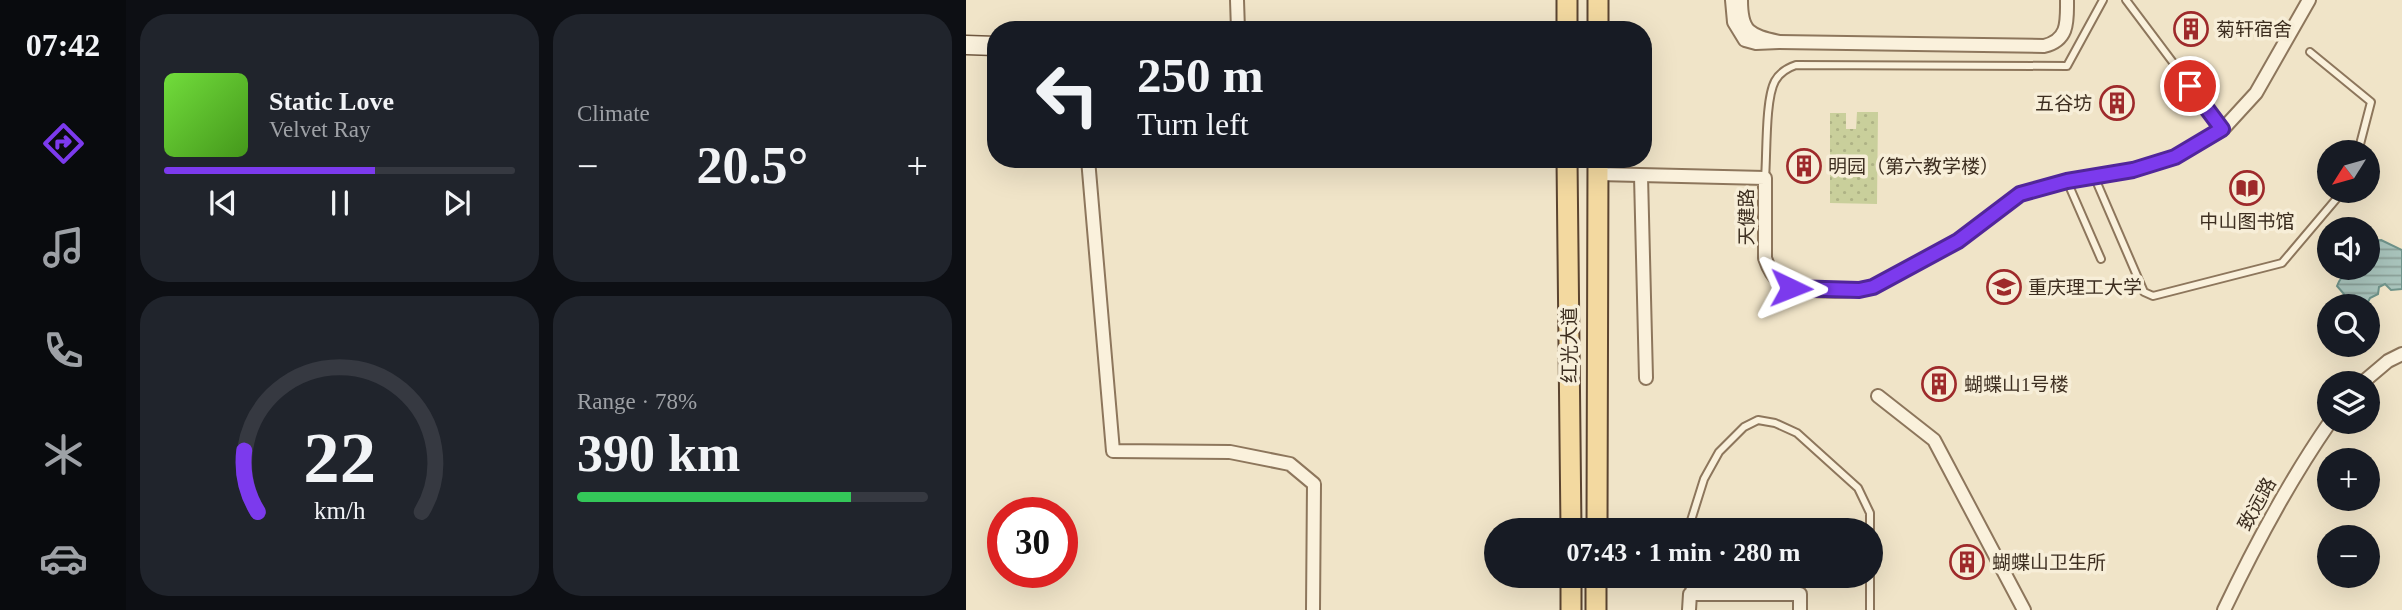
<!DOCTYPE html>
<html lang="en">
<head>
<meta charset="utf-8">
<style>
  :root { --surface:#171b24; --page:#20242c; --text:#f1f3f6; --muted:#9ea1a6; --line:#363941; --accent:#7c3aed }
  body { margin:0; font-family:"Times New Roman","Noto Sans SC",serif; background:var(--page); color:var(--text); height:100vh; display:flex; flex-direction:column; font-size:26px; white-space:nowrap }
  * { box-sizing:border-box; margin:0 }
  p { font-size:23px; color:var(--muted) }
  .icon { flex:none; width:38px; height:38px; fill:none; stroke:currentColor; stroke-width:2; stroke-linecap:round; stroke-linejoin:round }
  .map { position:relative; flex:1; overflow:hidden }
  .panel { display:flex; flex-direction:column; gap:14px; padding:14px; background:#0d0f14; width:840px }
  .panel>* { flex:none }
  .hud { position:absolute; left:21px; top:21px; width:665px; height:147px; border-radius:28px; box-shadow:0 7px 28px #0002; background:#171b24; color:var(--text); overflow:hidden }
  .needle { width:46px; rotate:233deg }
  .controls { position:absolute; left:1351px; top:140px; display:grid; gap:14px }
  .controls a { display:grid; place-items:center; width:63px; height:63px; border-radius:50%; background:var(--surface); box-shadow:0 7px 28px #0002; font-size:35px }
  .speed { position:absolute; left:21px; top:497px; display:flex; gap:14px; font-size:35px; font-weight:700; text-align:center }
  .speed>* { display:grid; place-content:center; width:91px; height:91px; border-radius:50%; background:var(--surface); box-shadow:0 7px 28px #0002; line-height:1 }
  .speed .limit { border:10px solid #d22; background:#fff; color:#111 }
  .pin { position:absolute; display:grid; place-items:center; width:60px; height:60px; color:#fff; margin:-30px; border:4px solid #fff; border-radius:50%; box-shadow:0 2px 7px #0007 }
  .me { position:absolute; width:77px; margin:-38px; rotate:92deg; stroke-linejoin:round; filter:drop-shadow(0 0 5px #0008) }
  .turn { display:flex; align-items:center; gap:24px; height:147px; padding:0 35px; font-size:32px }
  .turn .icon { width:91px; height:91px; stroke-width:2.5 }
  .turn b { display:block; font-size:49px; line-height:60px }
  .big { font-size:52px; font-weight:700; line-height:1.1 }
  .panel .card { flex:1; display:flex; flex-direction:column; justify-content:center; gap:10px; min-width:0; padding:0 24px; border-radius:28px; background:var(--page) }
  .panel .dial { align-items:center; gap:0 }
  .dial svg { height:182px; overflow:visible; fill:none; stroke:var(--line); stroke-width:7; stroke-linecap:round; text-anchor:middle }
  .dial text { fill:var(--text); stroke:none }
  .song { display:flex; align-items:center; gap:21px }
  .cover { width:84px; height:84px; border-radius:10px; background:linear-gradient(135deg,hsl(100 70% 55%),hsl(100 70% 35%)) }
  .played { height:7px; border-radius:4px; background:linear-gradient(90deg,var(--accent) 60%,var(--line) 60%) }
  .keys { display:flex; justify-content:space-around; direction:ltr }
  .heat { display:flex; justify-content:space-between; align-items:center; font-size:38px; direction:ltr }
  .charge { height:10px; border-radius:5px; background:linear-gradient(90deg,#34c759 78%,var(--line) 0) }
  .panel .tiles { flex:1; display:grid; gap:14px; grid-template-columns:repeat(2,1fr) }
  .trip { position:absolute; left:518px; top:518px; width:399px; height:70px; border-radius:35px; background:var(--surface); box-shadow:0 7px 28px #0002; font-weight:700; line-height:70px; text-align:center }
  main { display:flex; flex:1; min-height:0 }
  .tab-bar { display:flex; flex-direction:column; width:126px; justify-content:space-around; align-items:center; background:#090b0e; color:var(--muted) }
  .tab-bar .icon { width:49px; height:49px }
  .tab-bar .current { color:var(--accent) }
  .tab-bar b { font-size:32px; color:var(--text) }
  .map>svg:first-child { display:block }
</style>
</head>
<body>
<main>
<nav class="tab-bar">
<b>07:42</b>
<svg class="icon current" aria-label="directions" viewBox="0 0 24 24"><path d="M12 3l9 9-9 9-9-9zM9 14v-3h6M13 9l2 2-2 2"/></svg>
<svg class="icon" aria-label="music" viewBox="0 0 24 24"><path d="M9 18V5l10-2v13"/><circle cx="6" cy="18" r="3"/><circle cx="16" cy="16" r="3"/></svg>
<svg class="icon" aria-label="phone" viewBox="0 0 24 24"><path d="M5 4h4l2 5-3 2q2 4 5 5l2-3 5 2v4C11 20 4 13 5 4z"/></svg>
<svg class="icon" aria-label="climate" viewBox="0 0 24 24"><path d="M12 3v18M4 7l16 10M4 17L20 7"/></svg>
<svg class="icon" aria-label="car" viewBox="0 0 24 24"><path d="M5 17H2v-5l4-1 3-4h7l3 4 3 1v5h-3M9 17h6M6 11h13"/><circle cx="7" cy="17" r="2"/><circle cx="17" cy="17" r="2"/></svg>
</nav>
<section class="panel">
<div class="tiles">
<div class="card">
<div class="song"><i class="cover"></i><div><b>Static Love</b><p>Velvet Ray</p></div></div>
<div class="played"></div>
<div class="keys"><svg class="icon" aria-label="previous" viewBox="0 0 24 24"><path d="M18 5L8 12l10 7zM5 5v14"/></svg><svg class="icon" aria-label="pause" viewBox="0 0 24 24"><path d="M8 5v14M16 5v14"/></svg><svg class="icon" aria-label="next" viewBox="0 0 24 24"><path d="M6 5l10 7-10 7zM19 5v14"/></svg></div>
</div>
<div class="card"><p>Climate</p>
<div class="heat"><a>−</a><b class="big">20.5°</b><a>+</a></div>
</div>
<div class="card dial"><svg viewBox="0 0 100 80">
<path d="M14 69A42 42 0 1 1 86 69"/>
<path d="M14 69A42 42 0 0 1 8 42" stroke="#7c3aed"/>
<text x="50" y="56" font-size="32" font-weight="700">22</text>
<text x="50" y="72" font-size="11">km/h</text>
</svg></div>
<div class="card"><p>Range · 78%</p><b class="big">390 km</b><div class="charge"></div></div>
</div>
</section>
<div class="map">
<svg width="1436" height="610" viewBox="0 0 1436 610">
  <defs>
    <pattern id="park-dots" width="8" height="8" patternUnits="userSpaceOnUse" patternTransform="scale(1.75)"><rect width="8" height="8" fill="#c9cf9b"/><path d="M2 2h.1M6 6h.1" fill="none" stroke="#aeb285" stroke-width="1.8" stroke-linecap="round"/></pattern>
    <pattern id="water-rules" width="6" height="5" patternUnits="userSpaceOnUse" patternTransform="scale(1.75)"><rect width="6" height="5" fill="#a9c4bc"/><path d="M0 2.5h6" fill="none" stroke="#8ba098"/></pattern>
  </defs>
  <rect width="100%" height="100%" fill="#f0e4c8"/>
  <!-- park -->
  <path fill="url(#park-dots)" d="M891 112H912L911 204 864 203V113H880V129H890Z"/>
  <!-- water -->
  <path fill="url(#water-rules)" stroke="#6f938a" stroke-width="2" d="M1415 240 1436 250V289L1425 290 1419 284 1413 287 1412 294 1404 298 1400 306H1363V321L1358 311 1362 305 1369 306 1377 299 1378 294 1371 286C1377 271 1386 268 1402 268V241Z"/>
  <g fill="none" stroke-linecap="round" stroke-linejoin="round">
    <!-- lane casing -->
    <g stroke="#8d765c" stroke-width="10">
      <g id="lane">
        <path d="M1160 0 1257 129"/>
        <path d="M1344 52 1405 102 1392 152"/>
        <path d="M1128 176 1178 292 1187 296 1316 263 1377 191"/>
        <path d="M799 178C801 156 799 99 809 81 814 72 821 68 830 65L1101 66 1137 0"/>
        <path d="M1101 181 1135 259"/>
        <path d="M722 530 738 479 753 452 778 427 792 420 809 423 831 433 892 488 904 513V530"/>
        <path d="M723 576 724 594"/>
        <path d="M904 576V610"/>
      </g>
    </g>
    <!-- street casing -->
    <g stroke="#8d765c" stroke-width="16">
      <g id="street">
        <path d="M271 0 272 30"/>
        <path d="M766 0 768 22 779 40 790 43 813 42C784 35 775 33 775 0"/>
        <path d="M813 42 1078 46C1103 40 1101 21 1101 0"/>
        <path d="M122 159 147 451 264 452 324 464 348 484 347 610"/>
        <path d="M632 174 799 178V258C802 267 806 276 814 282 830 293 888 292 907 287L992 241 1054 194 1101 181 1167 170 1209 157 1257 129 1290 93 1343 0"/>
        <path d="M675 176 680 378"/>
        <path d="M1396 383 1422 361 1436 354"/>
        <path d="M912 396 968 440 1058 610"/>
        <path d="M723 610 724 594H834V610"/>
        <path d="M1258 610C1289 545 1323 481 1364 422"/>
      </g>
    </g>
    <!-- secondary casing -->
    <g stroke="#6f573f" stroke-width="21">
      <path id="secondary" d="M0 45 30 46"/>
    </g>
    <!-- primary casing -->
    <g stroke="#5b4430" stroke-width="23">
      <g id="primary">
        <path d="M632 0V30"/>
        <path d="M601 30V0"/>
        <path d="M601 159 605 530"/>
        <path d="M631 530 632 159"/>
        <path d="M605 576V610"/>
        <path d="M630 610V576"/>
      </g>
    </g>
    <!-- lane -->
    <use href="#lane" stroke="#faf1dc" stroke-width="6"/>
    <!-- street -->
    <use href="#street" stroke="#faf1dc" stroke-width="12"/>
    <!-- secondary -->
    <use href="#secondary" stroke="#faf1dc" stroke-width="18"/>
    <!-- primary -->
    <use href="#primary" stroke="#f3d9a0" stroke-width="19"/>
  </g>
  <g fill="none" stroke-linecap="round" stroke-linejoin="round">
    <!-- route casing -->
    <g stroke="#51269a" stroke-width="18">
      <path id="route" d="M825 288 893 290 907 287 992 241 1054 194 1101 181 1167 170 1209 157 1256 129 1224 86"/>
    </g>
    <!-- route -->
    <use href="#route" stroke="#7c3aed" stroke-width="12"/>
  </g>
  <!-- icons -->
  <defs>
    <g id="building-ring" transform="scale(1.75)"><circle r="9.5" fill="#f7eed8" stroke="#9e2a2b" stroke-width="1.5"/><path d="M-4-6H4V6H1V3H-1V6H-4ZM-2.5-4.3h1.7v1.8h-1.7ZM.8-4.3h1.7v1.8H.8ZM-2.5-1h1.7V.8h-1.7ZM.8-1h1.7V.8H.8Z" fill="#9e2a2b"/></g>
    <g id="library-ring" transform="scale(1.75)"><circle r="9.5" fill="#f7eed8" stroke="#9e2a2b" stroke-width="1.5"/><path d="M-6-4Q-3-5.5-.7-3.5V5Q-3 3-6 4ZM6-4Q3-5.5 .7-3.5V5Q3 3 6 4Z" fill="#9e2a2b"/></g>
    <g id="university-ring" transform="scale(1.75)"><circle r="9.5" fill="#f7eed8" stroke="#9e2a2b" stroke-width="1.5"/><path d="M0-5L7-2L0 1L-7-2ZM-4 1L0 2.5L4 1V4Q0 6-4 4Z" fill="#9e2a2b"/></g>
  </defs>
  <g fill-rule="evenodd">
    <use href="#building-ring" x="1225" y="29"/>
    <use href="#building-ring" x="1151" y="103"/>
    <use href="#building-ring" x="838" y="166"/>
    <use href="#library-ring" x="1281" y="188"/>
    <use href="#university-ring" x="1038" y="287"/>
    <use href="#building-ring" x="973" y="384"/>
    <use href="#building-ring" x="1001" y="562"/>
  </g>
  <g text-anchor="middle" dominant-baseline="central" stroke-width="7" stroke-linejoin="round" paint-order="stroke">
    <!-- poi labels -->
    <g font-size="19" fill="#3d2e20" stroke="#f7eed8" text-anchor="start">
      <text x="1250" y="29">菊轩宿舍</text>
      <text x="1126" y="103" text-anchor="end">五谷坊</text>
      <text x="862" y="166">明园（第六教学楼）</text>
      <text x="1281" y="221" text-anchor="middle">中山图书馆</text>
      <text x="1062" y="287">重庆理工大学</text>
      <text x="998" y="384">蝴蝶山1号楼</text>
      <text x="1026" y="562">蝴蝶山卫生所</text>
    </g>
    <!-- street labels -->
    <g font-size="19" fill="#3d2e20" stroke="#f7eed8">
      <text transform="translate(780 217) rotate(-90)">天健路</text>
      <text transform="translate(603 345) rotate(-90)">红光大道</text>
      <text transform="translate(1291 504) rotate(-61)">致远路</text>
    </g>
  </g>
</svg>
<div class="controls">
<a><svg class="needle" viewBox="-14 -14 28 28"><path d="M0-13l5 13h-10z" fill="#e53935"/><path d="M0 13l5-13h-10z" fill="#9ea1a6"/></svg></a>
<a><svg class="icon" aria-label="sound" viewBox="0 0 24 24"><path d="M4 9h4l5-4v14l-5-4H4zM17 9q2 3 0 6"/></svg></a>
<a><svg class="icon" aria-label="search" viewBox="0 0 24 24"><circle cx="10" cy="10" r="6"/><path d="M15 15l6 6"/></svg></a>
<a><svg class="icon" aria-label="layers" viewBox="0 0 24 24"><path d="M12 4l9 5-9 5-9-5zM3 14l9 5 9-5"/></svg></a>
<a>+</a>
<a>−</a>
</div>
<div class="speed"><div class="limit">30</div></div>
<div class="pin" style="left:1224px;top:86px;background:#d93025"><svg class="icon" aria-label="arrive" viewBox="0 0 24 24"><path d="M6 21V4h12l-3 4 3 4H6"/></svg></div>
<svg class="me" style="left:825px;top:288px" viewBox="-20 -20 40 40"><path d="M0-17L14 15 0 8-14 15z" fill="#7c3aed" stroke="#fff" stroke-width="4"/></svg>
<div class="trip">07:43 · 1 min · 280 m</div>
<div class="hud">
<div class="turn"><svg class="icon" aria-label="left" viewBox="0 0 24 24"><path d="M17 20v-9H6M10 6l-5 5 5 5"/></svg><div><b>250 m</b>Turn left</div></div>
</div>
</div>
</main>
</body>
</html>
